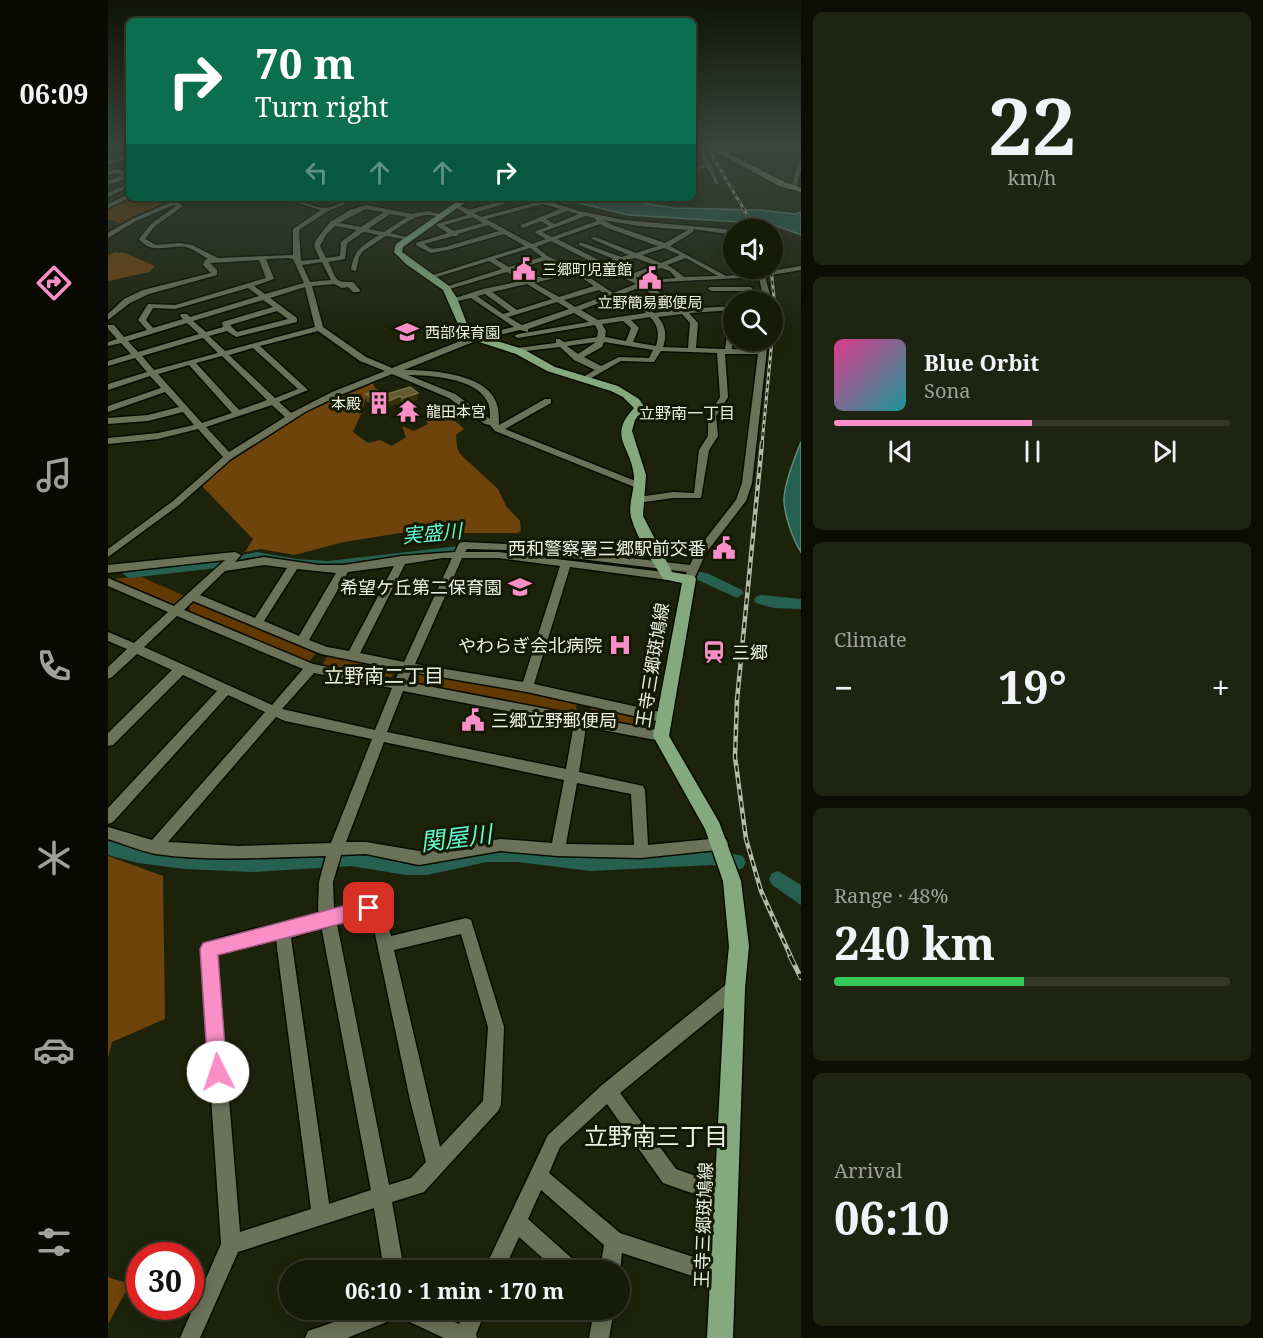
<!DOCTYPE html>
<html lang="en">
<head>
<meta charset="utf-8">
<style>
  :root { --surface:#161a08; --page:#1f2312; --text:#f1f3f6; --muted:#9ea19c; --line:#353829; --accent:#fa8fc8 }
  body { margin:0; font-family:"Noto Serif","Noto Sans JP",serif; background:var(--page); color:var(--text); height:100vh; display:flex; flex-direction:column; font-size:22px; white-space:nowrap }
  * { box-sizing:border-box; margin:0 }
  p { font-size:20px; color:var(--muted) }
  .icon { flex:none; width:33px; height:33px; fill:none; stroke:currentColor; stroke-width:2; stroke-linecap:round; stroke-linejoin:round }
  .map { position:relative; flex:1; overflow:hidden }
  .drawer { display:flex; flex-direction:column; gap:12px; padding:12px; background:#0c0e04; width:462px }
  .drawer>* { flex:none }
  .banner { position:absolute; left:18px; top:18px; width:570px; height:183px; border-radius:9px; box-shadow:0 3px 15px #0003,0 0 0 2px var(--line); background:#0b6e4f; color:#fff; overflow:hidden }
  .fabs { position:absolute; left:615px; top:219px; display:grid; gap:12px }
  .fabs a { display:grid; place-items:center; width:60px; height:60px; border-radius:50%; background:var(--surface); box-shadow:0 3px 15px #0003,0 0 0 2px var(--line); font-size:30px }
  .speed { position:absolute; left:18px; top:1242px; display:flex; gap:12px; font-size:30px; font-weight:700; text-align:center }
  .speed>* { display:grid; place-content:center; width:78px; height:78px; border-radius:50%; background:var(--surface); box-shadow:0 3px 15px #0003,0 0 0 2px var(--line); line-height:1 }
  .speed .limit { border:9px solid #d22; background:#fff; color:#111 }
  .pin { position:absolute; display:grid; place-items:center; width:51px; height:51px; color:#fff; margin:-26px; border-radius:12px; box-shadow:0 3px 9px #0006 }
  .me { position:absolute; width:66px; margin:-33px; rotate:356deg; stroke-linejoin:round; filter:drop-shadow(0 0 4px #0008) }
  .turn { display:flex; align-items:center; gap:21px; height:126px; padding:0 30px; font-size:27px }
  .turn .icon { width:78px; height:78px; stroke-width:2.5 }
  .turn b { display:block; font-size:42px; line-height:51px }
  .lanes { display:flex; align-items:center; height:57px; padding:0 30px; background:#0003; justify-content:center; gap:30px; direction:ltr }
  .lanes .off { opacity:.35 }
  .big { font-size:45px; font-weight:700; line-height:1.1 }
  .drawer .widget { flex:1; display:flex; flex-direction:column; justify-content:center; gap:9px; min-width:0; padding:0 21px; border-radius:9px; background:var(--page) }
  .drawer .dial { align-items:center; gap:0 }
  .dial b { font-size:78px; line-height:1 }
  .song { display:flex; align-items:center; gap:18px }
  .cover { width:72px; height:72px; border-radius:9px; background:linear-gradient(135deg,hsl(330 70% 55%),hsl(180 70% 35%)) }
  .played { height:6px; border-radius:3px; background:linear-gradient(90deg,var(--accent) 50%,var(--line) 50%) }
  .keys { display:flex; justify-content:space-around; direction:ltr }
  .heat { display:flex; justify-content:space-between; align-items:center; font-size:33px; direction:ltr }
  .charge { height:9px; border-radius:4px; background:linear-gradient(90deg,#34c759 48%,var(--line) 0) }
  .trip { position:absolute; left:171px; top:1260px; width:351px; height:60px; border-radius:30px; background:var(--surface); box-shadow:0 3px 15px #0003,0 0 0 2px var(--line); font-weight:700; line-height:60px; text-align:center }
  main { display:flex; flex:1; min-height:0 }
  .dock { display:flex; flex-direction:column; width:108px; justify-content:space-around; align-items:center; background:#090a03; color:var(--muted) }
  .dock .icon { width:42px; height:42px }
  .dock .active { color:var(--accent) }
  .dock b { font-size:27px; color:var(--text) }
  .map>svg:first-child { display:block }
</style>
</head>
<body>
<main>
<nav class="dock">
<b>06:09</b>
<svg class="icon active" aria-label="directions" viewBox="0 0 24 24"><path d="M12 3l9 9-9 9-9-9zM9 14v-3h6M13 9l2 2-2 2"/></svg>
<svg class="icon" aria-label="music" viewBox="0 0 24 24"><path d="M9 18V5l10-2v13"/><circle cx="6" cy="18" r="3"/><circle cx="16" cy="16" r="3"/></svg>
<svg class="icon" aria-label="phone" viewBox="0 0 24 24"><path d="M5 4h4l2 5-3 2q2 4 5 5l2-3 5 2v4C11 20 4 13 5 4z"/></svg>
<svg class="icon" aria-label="climate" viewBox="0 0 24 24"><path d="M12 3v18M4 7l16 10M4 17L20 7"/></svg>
<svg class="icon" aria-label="car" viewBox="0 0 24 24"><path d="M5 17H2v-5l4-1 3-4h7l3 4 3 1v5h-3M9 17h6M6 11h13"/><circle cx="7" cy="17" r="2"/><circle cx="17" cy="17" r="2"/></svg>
<svg class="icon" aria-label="filters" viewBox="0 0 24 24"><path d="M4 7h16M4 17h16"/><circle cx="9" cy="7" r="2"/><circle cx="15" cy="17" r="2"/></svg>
</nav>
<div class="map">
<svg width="693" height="1338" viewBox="0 0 693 1338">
  <rect width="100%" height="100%" fill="#1d230b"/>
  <!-- built -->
  <path fill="#23290a" d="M609 145H693V146L680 182Z"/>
  <!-- green -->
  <g fill="#623900">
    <path d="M21 198H56L64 203 13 224 0 219V207Z"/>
    <path d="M31 576 77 596V598L67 606 5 579Z"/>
    <path d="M86 601 208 651V653L201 662 82 612 81 603Z"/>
    <path d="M220 655 289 669 282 679 214 666Z"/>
    <path d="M307 672 469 702 468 714 309 684Z"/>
    <path d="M485 706 552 718 548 727 543 729 486 719 481 714Z"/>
  </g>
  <!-- forest -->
  <g fill="#6e430c">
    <path d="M7 252 17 253 47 266 41 272 0 281V255Z"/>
    <path d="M265 383 268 390 257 399 255 409 245 432 260 443 272 440 284 446 298 437 294 426 306 431 320 424 316 418 339 414 356 429 348 435 349 447 352 454 390 489 398 506 412 521 413 531 410 533H292L236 542 186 555 153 549 137 552 145 539 94 486 120 463 198 412Z"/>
    <path d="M0 856 55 876 57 1019 4 1042 0 1058Z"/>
    <path d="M0 1277 22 1284 0 1324Z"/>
  </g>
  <!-- water -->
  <g fill="#266050" stroke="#618b7c" stroke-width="1.5">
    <path d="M450 198H504L566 208 652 210 687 214 693 212V235L663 224 520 215Z"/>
    <path d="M693 442V552C685 540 677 517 676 502 675 487 687 456 693 442Z"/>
  </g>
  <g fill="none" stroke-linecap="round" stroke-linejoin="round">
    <!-- stream -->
    <path stroke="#618b7c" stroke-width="1.5" d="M0 147 9 145"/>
    <!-- river -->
    <g fill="#266050" fill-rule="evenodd">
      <path d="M360 545 574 567 601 574 634 590 636 593 629 598 592 581 574 577 360 553 220 569 189 567 149 560 109 568 21 578 14 573 21 568 109 560 149 552 189 559 220 561Z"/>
      <path d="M653 595 693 599V609L666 608 648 603 646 600 648 597Z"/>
      <path d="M0 839 30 847 77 853 144 856 243 850 298 859H319L379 846H410L482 855 604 849 635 856 638 862 635 868 629 870 604 865 482 871 410 862H379L319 875H298L243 866 144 872 77 869 30 863 0 855Z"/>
      <path d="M670 871 693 885V905L664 885 661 879 664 873Z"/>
    </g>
    <!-- minor casing -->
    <g stroke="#080c00" stroke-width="3">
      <g id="minor">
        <path d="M21 145V148L16 150 21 152V159L0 165V161L20 155 10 151 13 146Z"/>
        <path d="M588 145H593L602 162 605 164 603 165 611 184H607L599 167 585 171V167L597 164Z"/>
        <path d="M693 160V171L688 188 683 189 690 162Z"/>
        <path d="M10 169 21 174V178L0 185V181L14 175 9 173 0 175V171Z"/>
        <path d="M21 183V187L0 197V193Z"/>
        <path d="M21 194 22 198 0 208V204Z"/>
        <path d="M54 198H62L67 201 81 198 71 203 74 205V207L47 226 37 239 48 245 72 243 84 245 110 258 185 255V229L213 210 174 198C189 198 205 208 217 208 228 208 238 198 250 198L220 211 191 230 193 261 212 259 206 246 208 240 222 222 242 210 258 205 304 214 320 211 335 215V217C330 217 326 215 321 215 306 214 294 226 282 233L301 238V240L278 236 255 251 251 257 248 271 243 270C246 249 254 246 271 235L256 232 239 243 237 259 220 262C229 278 225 283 245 282L252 290 251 292H245L240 287 234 288 226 284 204 286 215 327 258 357 284 368 365 336 406 327 363 298 345 302 341 300 375 289 414 281 399 272 338 290 334 288 394 269 381 261 325 278 319 277 417 246 396 234 340 250 323 253 308 245V243L340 233 329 226V224L360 215 347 207V205H351L361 210 405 198H415L366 213 373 217 429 202 421 198H430L471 211 516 220 616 229 626 231V235L586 229 585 232 562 246 618 276 650 273 649 268H656L657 272 693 266V270L657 276 664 302H656L651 277 553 282 540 285 577 309 626 306V310L581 313 590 323 588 348 617 349 622 317 626 315 624 349 651 350 652 340H660L644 483 638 501 598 553 586 579H578L577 576 579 572 399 550 359 549 357 552H390L564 573 565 576 560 580 462 567 426 684 557 713 561 714 563 718 561 722 557 723 419 692 303 672 299 682 558 732 559 736 558 740 553 741 478 727 471 772 535 786 537 790 540 845 613 838 618 839 620 844 618 849 533 858 450 856 392 851 311 865 258 854 233 855 225 882 226 909 281 1185 303 1178 318 1162 302 1100 263 915 256 912 253 907 256 902 261 900 275 906 283 936 358 918 363 920 396 1027 393 1105 390 1111 316 1192 284 1202 296 1270H276L266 1208 130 1252 92 1338H72L113 1244 93 949 95 944C112 937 176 919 190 925L193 930 190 935 183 938 221 1204 263 1190 210 909 211 882 218 856C162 857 104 862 48 854 32 851 16 844 0 839V827L44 840 157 712 120 695 5 822 0 824V808L109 691 75 675 5 745 0 746V733L64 670 29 654 4 677 0 679V667L19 649 0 641V632L26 643 60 612 0 586V578L66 606 117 560 0 573V565L127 552 133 555 127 562 156 557 211 565H236L294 556 347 552 351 543 355 542 399 544 582 565 589 550 628 500 634 483 650 354H617L620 397 608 416 610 436 601 450 593 498H565L530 503 525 500 530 497 565 492 586 493 591 450 600 436V416L612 397 609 353 553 351 546 362 513 361 478 381H475V377L487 370 466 360 452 347 409 352 405 350 409 348 448 343V339H451L456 342 489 337 490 331 487 325 410 338 406 336 410 334 481 322 466 313 420 329V332L412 330 370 340 296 370C322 370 377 373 388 402 391 409 391 417 391 425L437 399H443V403L397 429 535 484V488H529L387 431 382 425 377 424 341 398 284 374 230 396 197 412 123 459 71 505 0 557V549L65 501 115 457 90 429 50 439 0 444V438L50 433 86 425 75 412 40 421 0 424V418L40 415 71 407 57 392 0 412V406L53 388 42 376 0 390V384L39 372 27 358 0 366V361L23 354 13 343 0 346V342L9 339 0 329V325H6L16 337 39 330 30 320 40 304 67 305 158 278 151 260 102 263 109 270V275L41 294 22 303 0 320V314L16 299 35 290 103 273 95 265 97 260 100 259C93 255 86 249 78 247 60 244 45 256 31 239L43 224 68 206 66 205 28 221 0 238V233L24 219 61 203ZM435 204 452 209 413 225 412 226 415 228 433 221 441 226 426 232 438 239 424 244 378 219ZM258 209 276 212 253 227 231 223ZM459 211 471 214 446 224 438 219ZM282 214 299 217 276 232 260 229ZM478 216 486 218 489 221 444 237 434 232ZM365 217 375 223 346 231 336 225ZM495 220 531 226 580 230 557 243 504 225ZM492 224 499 228 550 246 528 253 487 237 482 238 521 255 513 257 475 243H471V245L506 259 495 262 449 239ZM380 225 391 231 337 247 324 249 316 244 345 236H350V234ZM227 226 249 230 233 242 232 256 218 258 212 246 218 235ZM443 241 488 264 468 269 441 257 428 247ZM422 248 434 257 401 267 387 259ZM556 248 572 255 553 263 534 255ZM180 258 185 259 196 283 157 294 146 286 166 279 158 259ZM527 258 547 265 521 275 501 265ZM578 258 610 276 576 277 566 269 559 265ZM438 260 461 271 421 279 406 270ZM214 262 223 280 202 282 194 265ZM494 267 528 284 505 293 473 272ZM553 268 562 271 568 278C555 278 539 284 527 278ZM467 273 486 286 451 297 426 283ZM419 284 444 299 409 310 384 292ZM197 287 207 327 117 351 101 336 119 331 128 337 189 322V318L162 298ZM533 287 568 310 546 313 517 293ZM140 288 151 296 82 317 79 314H73L72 316 75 319 45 328 38 320 45 308 67 309ZM491 290 499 295 467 307 456 300ZM377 294 402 312 395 314 369 296ZM511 295 538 313 490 320 473 310ZM155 300 165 307 114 322 115 327 98 332 85 321ZM449 302 461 309 414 325 400 317ZM169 311 180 319 129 332 122 325ZM574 314 582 323 580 348 555 347C559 335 558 327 550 317ZM542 317C551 326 551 335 548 346L525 342 531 328 523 320ZM515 321 523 328 518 341 497 337 498 331 494 324ZM79 323 91 334 30 352 20 341ZM210 331 252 361 277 371 224 392 183 413 171 402 200 390 152 346ZM95 338 110 353 46 370 34 356ZM488 342 470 354 459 346ZM496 342 545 350 541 358 511 357 493 366 476 357 494 347ZM145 348 190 389 167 398 121 355ZM114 356 159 400 131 410 88 363ZM81 365 124 413 94 423 50 374ZM300 375C321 375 368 378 379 401 382 406 382 413 382 419L347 394ZM164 405 177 417 121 452 98 427ZM335 558H344L296 662 252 653 297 564ZM354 558H390L452 566 415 682 307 664ZM156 565 179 568 147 618 92 595 117 571ZM286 566 241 651 219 647 201 640 240 572ZM189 569 228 573 191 636 156 621ZM85 601 213 654 292 670 287 680 205 664 76 610ZM69 616 195 669 164 705 36 647ZM206 673 284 688 267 730 174 709ZM295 691 466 724 458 769 279 732ZM168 717 177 721 264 739 223 843 130 846 60 842ZM276 742 456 780 444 843 392 839 311 851 258 842H238ZM469 783 523 794 526 845 458 844ZM353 934 380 1027 375 1101 332 1147 286 950ZM168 940 203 1209 132 1232 109 954Z"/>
        <path d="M601 287H643L646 291V302H638V291H604L600 289Z"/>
        <path d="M627 980 633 982 635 988 633 994 512 1093 568 1169 625 1189 627 1196 625 1203 618 1205 555 1183 499 1104 452 1147 441 1173 512 1233 622 1269 625 1276 622 1283 615 1286 514 1253 512 1271 492 1270 496 1245 433 1190 420 1219 469 1263 472 1270H448L411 1237 396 1270H376L440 1135 494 1085 621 982Z"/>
        <path d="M261 1310H320L351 1324 358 1310H378L368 1334 369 1338H336L291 1317 239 1338H197L200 1331Z"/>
        <path d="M486 1310H506L501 1338H481Z"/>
      </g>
    </g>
    <!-- major casing -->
    <g stroke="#080c00" stroke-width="3">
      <g id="major">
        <path d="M596 145H603L677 182 693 188V192L671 186Z"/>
        <path d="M354 198H363L295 247 294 252 341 286 349 298 359 324 372 336 415 349 447 367 510 386 531 399 537 408 527 420 524 431 538 475 535 516 564 572 586 576 588 579 561 736 611 822 633 881 641 946 637 988 625 1338H599L617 988 621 946 615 881 597 829 545 736 574 583 555 579C544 560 529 539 523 517 520 504 527 489 526 476 523 445 499 437 526 408L515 397 503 391 439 371 408 354 365 340 350 324 335 290 298 264 286 252 288 244Z"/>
      </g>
    </g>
    <!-- minor -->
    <use href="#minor" fill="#6b7258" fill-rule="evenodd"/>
    <!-- major -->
    <use href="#major" fill="#84a97f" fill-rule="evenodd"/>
    <!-- rail-far2 casing -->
    <g stroke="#b5baa9" stroke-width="3">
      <g id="rail-far2">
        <path d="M598 145 648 230"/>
        <path d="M654 444 667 308 663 268"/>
      </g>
    </g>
    <!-- rail-far1 casing -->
    <g stroke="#b5baa9" stroke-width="4.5">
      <path id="rail-far1" d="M654 443 629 700 627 757 638 839 653 891 683 957"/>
    </g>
    <!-- rail casing -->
    <g stroke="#b5baa9" stroke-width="5">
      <path id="rail" d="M682 956 693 978"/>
    </g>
    <!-- rail-far2 -->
    <use href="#rail-far2" stroke="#141903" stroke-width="1.5" stroke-dasharray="4" stroke-linecap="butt"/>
    <!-- rail-far1 -->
    <use href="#rail-far1" stroke="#141903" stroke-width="2" stroke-dasharray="6" stroke-linecap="butt"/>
    <!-- rail -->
    <use href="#rail" stroke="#141903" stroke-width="3" stroke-dasharray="10" stroke-linecap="butt"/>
    <!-- minor-bridge casing -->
    <g stroke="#080c00" stroke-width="16" stroke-linecap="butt">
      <path id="minor-bridge" d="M185 930 261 907"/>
    </g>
    <!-- minor-bridge -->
    <use href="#minor-bridge" stroke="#6b7258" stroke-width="14"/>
  </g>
  <!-- wall -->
  <path fill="#534819" d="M310 393V399L295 404 293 402 273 411 258 401V394L276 395Z"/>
  <!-- shaded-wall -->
  <g fill="#36310a">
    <path d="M585 145H591L590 154 585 155Z"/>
    <path d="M310 393V399L295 404V398Z"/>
    <path d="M292 396 293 402 273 411 272 405Z"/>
  </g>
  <!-- building -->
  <path fill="#635a2f" stroke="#78714b" stroke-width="1.5" d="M302 387 310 393 295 398 292 396 272 405 258 394 269 390 276 395Z"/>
  <!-- sky -->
  <linearGradient id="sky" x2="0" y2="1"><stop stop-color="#101306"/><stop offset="0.44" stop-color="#3a453f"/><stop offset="1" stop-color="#3a453f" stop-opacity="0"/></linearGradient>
  <rect width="693" height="332" fill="url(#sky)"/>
  <!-- route -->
  <path fill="#fa8fc8" stroke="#a25d82" stroke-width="1.5" d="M261 899 267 902 270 908 267 913 261 916C211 930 161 942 110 955L119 1072 117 1079 110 1082 103 1079 100 1072 92 949 95 943Z"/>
  <!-- icons -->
  <defs>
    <g id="civic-bare" transform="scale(1.8)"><path d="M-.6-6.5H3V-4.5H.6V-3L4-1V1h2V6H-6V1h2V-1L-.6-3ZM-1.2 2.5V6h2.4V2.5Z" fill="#fa8fc8" stroke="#141903" stroke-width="2.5" paint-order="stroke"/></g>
    <g id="school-bare" transform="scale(1.8)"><path d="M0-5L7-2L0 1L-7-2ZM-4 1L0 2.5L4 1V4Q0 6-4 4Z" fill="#fa8fc8" stroke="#141903" stroke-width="2.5" paint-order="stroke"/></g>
    <g id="building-bare" transform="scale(1.8)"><path d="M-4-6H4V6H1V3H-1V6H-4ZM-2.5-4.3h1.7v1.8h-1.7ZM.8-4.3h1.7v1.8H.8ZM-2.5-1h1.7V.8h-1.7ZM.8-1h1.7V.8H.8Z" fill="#fa8fc8" stroke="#141903" stroke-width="2.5" paint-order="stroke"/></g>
    <g id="temple-bare" transform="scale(1.8)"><path d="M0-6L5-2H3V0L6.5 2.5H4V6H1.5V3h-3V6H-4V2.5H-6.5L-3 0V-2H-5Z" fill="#fa8fc8" stroke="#141903" stroke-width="2.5" paint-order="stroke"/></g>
    <g id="hospital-bare" transform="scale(1.8)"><path d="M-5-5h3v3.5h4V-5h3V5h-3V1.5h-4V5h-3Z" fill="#fa8fc8" stroke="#141903" stroke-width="2.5" paint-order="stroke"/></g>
    <g id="station-bare" transform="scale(1.8)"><path d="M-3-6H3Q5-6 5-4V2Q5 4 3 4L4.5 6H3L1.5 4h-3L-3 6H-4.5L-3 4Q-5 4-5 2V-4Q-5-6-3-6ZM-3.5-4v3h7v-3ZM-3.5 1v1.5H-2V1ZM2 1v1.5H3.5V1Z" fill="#fa8fc8" stroke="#141903" stroke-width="2.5" paint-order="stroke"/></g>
  </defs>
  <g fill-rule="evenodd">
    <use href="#civic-bare" x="416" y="269"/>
    <use href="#civic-bare" x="542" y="278"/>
    <use href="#school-bare" x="299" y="332"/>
    <use href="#building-bare" x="271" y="403"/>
    <use href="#temple-bare" x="300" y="411"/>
    <use href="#civic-bare" x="616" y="548"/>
    <use href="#school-bare" x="412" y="587"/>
    <use href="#hospital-bare" x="512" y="645"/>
    <use href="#station-bare" x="606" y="652"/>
    <use href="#civic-bare" x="365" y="720"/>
  </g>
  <g text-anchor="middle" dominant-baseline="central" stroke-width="6" stroke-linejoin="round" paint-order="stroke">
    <!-- far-poi labels -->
    <g font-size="15" fill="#ecf0e2" stroke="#141903" text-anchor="start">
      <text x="434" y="269">三郷町児童館</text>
      <text x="542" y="302" text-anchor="middle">立野簡易郵便局</text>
      <text x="317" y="332">西部保育園</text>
      <text x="253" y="403" text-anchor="end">本殿</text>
      <text x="318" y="411">龍田本宮</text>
    </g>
    <!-- far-neighbourhood labels -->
    <g font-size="16" fill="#ecf0e2" stroke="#141903">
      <text x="579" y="413">立野南一丁目</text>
    </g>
    <!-- poi labels -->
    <g font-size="18" fill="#ecf0e2" stroke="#141903" text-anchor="end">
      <text x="598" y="548">西和警察署三郷駅前交番</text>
      <text x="394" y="587">希望ケ丘第二保育園</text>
      <text x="494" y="645">やわらぎ会北病院</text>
      <text x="624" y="652" text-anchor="start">三郷</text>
      <text x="383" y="720" text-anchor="start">三郷立野郵便局</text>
    </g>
    <!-- street labels -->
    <g font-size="18" fill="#ecf0e2" stroke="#141903">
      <text transform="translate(544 665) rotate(-81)">王寺三郷斑鳩線</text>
      <text transform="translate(595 1225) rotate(-88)">王寺三郷斑鳩線</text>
    </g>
    <!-- water labels -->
    <g font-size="20" font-style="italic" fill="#63f9d2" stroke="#141903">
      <text transform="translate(324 533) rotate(-5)">実盛川</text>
    </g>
    <!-- neighbourhood labels -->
    <g font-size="20" fill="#ecf0e2" stroke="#141903">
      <text x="276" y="675">立野南二丁目</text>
    </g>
    <!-- near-water labels -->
    <g font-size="24" font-style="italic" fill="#63f9d2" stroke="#141903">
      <text transform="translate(348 837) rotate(-7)">関屋川</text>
    </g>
    <!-- near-neighbourhood labels -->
    <g font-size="24" fill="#ecf0e2" stroke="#141903">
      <text x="548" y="1135">立野南三丁目</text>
    </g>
  </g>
</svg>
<div class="fabs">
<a><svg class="icon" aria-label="sound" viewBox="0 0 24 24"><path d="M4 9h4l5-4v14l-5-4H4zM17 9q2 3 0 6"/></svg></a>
<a><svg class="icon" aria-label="search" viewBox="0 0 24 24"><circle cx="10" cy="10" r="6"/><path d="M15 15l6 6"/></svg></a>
</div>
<div class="speed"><div class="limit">30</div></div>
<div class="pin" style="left:261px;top:908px;background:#d93025"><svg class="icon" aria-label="arrive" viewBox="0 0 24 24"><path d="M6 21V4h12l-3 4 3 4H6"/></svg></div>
<svg class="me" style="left:110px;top:1072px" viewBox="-20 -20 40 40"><circle r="19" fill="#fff"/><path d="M0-13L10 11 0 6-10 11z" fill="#fa8fc8"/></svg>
<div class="trip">06:10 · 1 min · 170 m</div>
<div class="banner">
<div class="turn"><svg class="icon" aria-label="right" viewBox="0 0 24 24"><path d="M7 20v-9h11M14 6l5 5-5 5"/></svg><div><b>70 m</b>Turn right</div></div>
<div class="lanes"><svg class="icon off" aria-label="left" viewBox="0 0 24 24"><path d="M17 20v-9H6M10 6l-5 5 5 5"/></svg><svg class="icon off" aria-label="ahead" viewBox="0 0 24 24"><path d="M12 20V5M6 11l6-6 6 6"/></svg><svg class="icon off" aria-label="ahead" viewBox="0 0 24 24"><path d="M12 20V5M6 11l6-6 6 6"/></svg><svg class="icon" aria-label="right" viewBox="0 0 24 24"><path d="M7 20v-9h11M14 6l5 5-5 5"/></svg></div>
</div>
</div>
<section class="drawer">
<div class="widget dial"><b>22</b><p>km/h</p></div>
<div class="widget">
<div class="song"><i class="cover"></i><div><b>Blue Orbit</b><p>Sona</p></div></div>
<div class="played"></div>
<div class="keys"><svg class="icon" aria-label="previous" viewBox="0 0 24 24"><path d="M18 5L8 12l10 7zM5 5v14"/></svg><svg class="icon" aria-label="pause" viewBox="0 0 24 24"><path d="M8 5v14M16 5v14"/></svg><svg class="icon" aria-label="next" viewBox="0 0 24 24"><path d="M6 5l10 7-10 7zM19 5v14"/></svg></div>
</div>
<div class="widget"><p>Climate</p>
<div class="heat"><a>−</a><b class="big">19°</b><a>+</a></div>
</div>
<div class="widget"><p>Range · 48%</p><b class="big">240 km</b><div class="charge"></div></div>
<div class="widget"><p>Arrival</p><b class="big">06:10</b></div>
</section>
</main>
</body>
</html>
